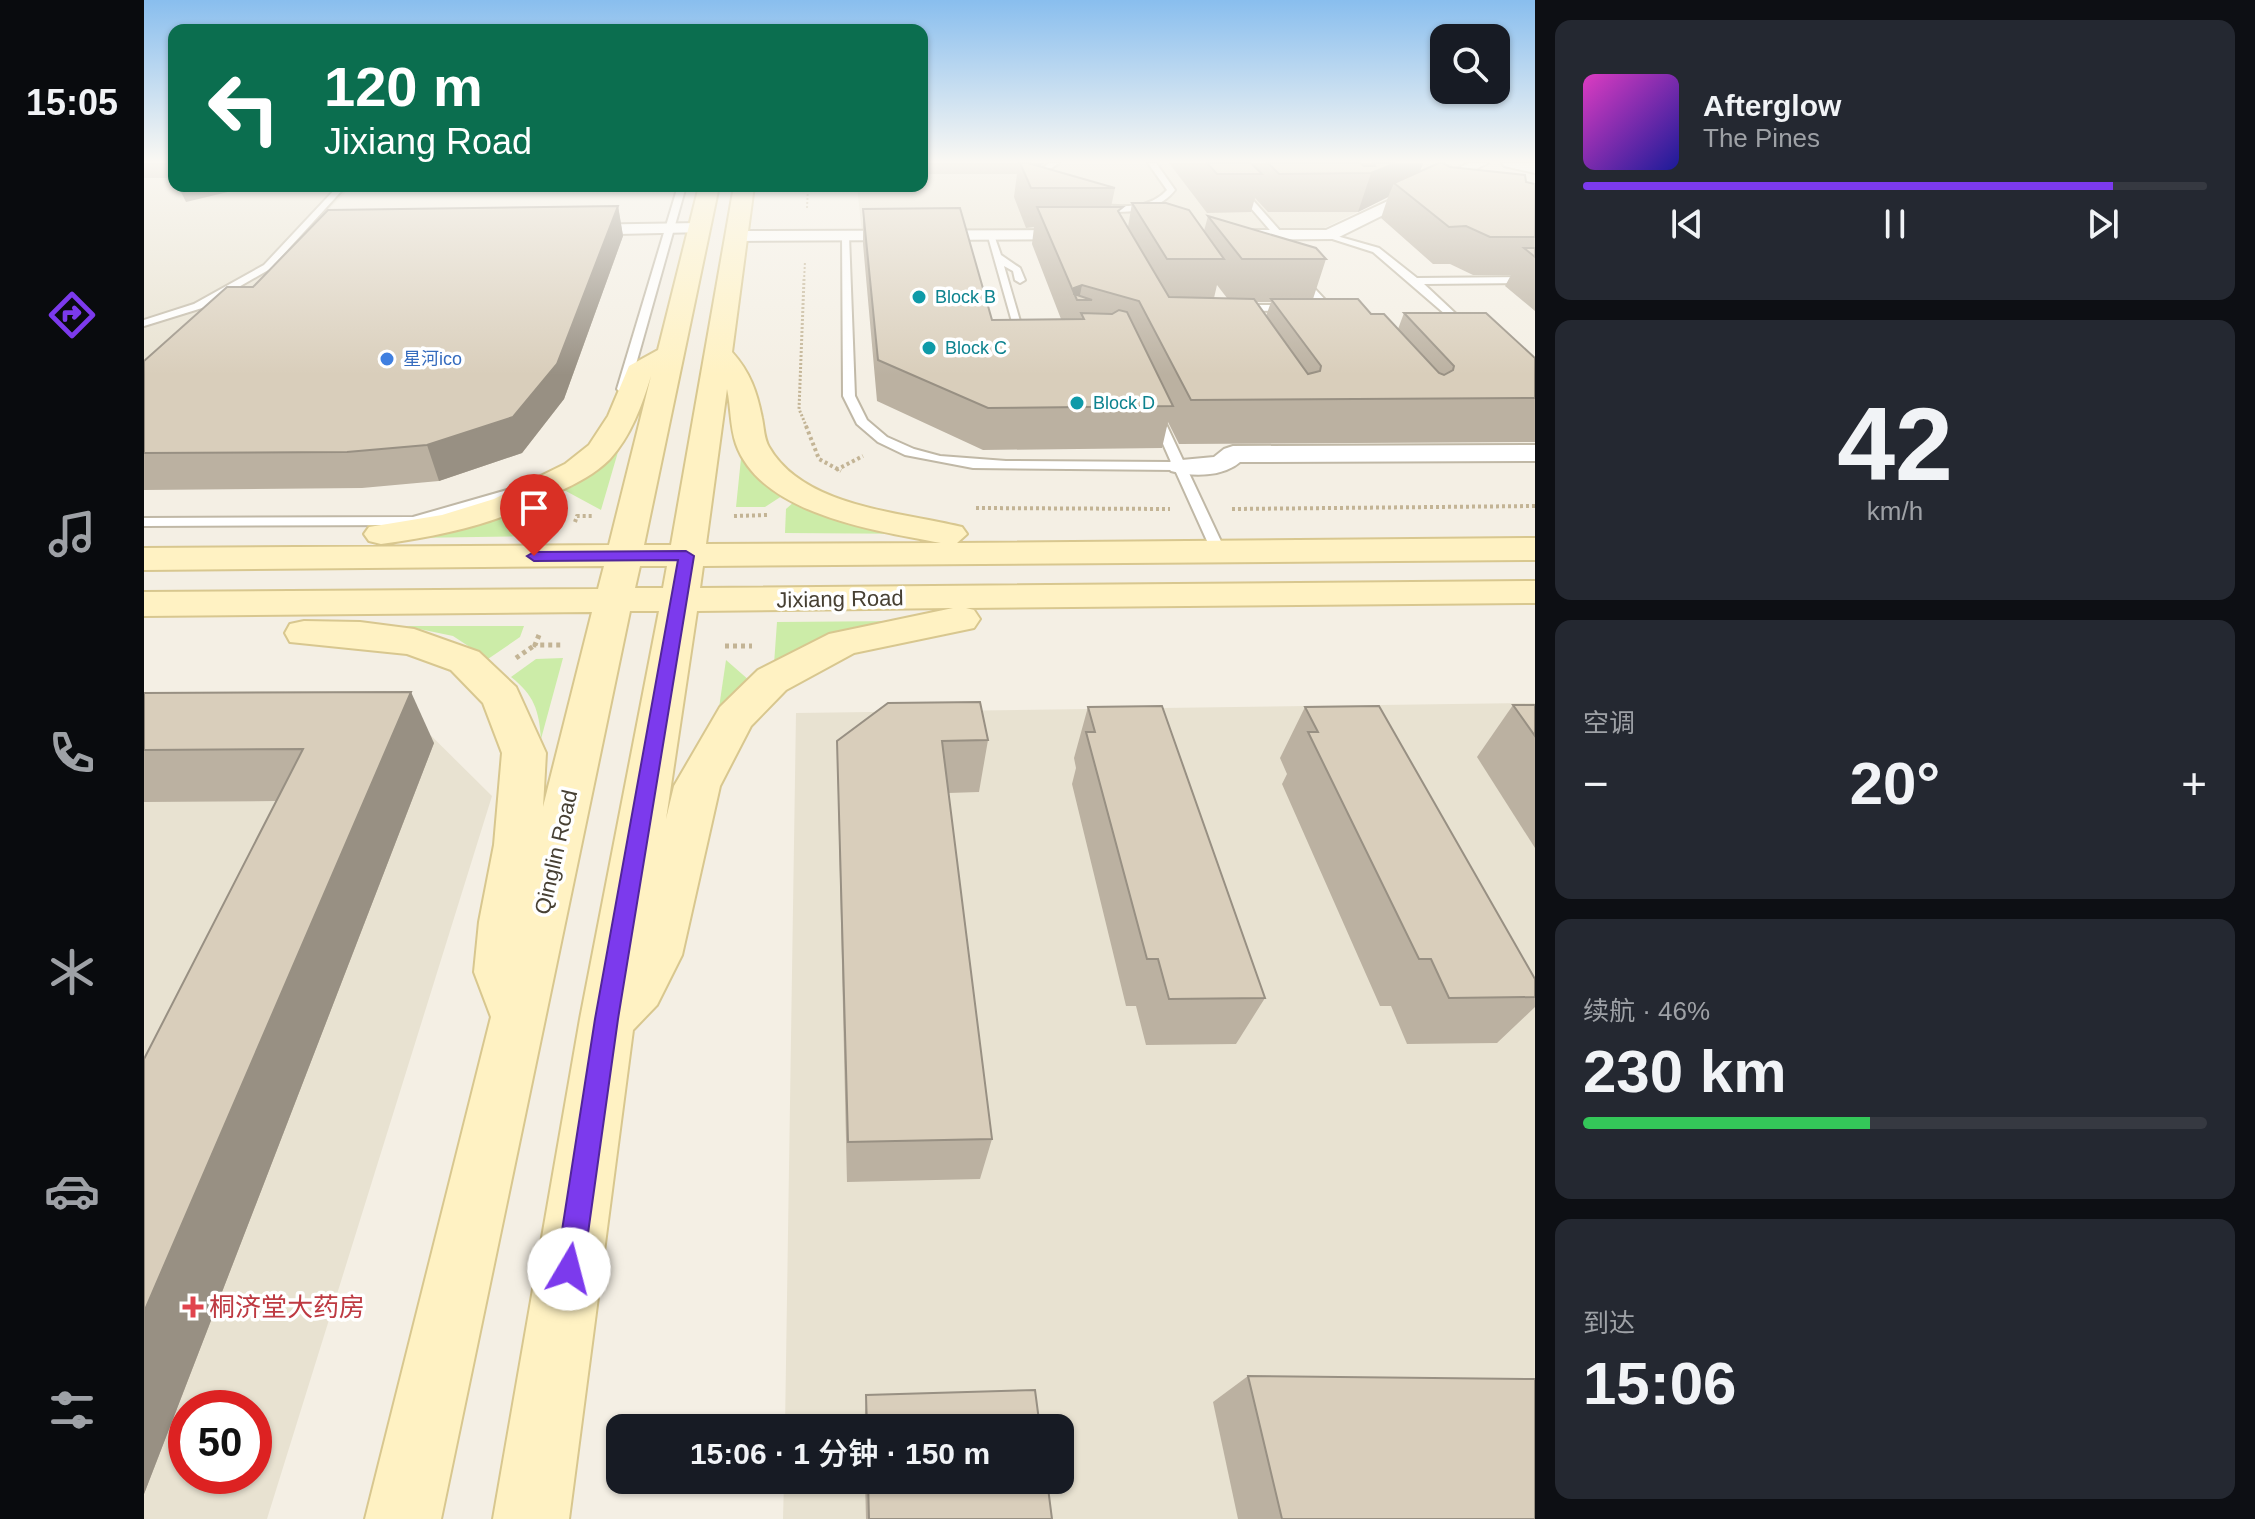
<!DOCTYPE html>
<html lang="zh">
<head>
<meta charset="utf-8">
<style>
  :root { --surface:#171b24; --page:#242831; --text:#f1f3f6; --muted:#9ea1a6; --line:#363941; --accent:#7c3aed }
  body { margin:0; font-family:Helvetica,"Noto Sans SC",sans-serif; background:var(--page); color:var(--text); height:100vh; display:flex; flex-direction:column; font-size:30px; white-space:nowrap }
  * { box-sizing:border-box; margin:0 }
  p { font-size:26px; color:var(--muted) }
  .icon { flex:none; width:44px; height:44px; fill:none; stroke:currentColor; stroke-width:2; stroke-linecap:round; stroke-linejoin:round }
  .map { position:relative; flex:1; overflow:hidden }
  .details { display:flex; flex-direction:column; gap:20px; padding:20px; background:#0d0f14; width:720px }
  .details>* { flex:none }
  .top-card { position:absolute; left:24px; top:24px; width:760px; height:168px; border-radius:16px; box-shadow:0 2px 6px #0004; background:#0b6e4f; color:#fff; overflow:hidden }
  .tools { position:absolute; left:1286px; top:24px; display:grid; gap:16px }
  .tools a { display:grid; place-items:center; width:80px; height:80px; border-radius:16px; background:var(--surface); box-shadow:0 2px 6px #0004; font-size:40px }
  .speed { position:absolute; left:24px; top:1390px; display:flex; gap:16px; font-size:40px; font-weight:700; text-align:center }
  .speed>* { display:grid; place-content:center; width:104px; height:104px; border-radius:50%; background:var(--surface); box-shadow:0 2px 6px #0004; line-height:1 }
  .speed .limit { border:12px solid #d22; background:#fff; color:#111 }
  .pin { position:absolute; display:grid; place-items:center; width:68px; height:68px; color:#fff; margin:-82px -34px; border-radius:50% 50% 50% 0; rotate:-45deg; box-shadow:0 0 8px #0007 }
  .pin .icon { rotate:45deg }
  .me { position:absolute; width:88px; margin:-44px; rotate:8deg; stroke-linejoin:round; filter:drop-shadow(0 0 6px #0008) }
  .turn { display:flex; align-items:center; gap:28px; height:168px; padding:0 24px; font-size:36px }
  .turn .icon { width:104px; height:104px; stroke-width:2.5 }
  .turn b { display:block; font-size:56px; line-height:68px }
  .big { font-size:60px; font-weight:600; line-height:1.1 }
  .details .widget { flex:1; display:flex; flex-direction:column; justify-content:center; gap:12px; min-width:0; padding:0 28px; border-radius:16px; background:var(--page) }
  .details .dial { align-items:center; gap:0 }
  .dial b { font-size:104px; line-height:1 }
  .song { display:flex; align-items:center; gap:24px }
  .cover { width:96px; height:96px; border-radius:12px; background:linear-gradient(135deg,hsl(310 70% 55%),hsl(240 70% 35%)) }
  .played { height:8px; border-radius:4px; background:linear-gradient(90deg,var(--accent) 85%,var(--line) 85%) }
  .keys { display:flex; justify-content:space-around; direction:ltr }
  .heat { display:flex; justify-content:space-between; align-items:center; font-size:44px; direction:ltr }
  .charge { height:12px; border-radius:6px; background:linear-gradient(90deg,#34c759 46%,var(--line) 0) }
  .trip { position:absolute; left:462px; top:1414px; width:468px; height:80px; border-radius:16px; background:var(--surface); box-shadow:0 2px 6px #0004; font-weight:600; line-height:80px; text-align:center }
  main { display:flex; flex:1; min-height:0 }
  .tab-bar { display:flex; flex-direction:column; width:144px; justify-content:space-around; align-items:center; background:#090b0e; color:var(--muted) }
  .tab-bar .icon { width:56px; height:56px }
  .tab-bar .current { color:var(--accent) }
  .tab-bar b { font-size:36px; color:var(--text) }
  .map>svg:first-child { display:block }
</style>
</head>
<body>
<main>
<nav class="tab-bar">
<b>15:05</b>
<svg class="icon current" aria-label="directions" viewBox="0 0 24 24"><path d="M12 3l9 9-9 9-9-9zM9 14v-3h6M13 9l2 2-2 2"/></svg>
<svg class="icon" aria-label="music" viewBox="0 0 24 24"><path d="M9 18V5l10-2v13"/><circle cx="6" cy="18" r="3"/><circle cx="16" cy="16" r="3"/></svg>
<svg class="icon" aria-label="phone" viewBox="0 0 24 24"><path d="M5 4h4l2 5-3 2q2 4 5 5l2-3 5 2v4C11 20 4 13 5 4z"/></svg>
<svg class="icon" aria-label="climate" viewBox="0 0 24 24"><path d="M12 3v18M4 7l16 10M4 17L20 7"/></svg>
<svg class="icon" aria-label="car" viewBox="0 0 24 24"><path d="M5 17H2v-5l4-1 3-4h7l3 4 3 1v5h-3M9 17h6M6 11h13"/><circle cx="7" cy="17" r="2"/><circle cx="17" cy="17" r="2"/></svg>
<svg class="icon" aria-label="filters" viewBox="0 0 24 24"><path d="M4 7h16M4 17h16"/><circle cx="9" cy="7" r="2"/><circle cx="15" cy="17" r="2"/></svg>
</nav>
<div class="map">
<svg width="1391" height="1519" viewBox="0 0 1391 1519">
  <rect width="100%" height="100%" fill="#f4efe4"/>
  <!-- residential -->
  <g fill="#e8e2d1" fill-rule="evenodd">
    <path d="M0 163H30V186H208L0 395Z"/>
    <path d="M778 163H1304L1309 166 1176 230 718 233 713 186H778Z"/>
    <path d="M242 691 348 796 123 1519H0V692ZM42 1408H110V1476H42Z"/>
    <path d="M1391 703V1519H639L640 1480H916V1428H641L652 713Z"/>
  </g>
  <!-- green -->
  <g fill="#cceca8">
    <path d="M599 439 641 494 621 507H592Z"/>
    <path d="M476 445 457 510 420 490 446 474Z"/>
    <path d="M651 501 788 534 641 533 642 509Z"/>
    <path d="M393 506 401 516 393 536 266 538 335 525Z"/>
    <path d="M759 621 684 636 630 664 633 622Z"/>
    <path d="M261 626H380L376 637 344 659 309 636Z"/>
    <path d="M419 658 397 739C395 710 390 695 367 677L392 659Z"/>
    <path d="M582 660 606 681 570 742Z"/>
  </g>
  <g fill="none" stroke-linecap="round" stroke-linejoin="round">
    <!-- service casing -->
    <g stroke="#c0b8a6" stroke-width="4">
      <g id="service">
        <path d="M906 163H915L894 177 897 185H891L886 176Z"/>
        <path d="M1004 163H1012L1031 190C1013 213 980 214 953 210L956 205C979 207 1006 209 1023 190Z"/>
        <path d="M1068 163H1076L1138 233V237H1132Z"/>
        <path d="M194 186H202L126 269 58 308 0 326V320L50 304 120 265Z"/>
        <path d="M534 186H542L485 389 475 391 473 389Z"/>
        <path d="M698 233 705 235 711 396 723 420 743 437 770 449 796 456 862 461 1027 462 1005 412 1015 409 1082 552 1080 555H1070L1068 552 1031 470 829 468 761 455 734 442 713 424 699 396Z"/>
        <path d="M843 233 850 235 857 255 876 268 881 280 876 283 871 280 869 271 860 266 883 345 874 343Z"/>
        <path d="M1182 233 1235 248 1273 278 1391 277V283L1280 284 1327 328 1328 330 1323 333 1229 252 1182 237Z"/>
        <path d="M1156 273 1187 306V310L1095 311 1090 308 1095 305H1175L1151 276Z"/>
        <path d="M377 486 384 490 382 493 270 525 0 526V518L269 517Z"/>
      </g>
    </g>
    <!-- minor casing -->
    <g stroke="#c0b8a6" stroke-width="4">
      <g id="minor">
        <path d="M1325 163H1344L1191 239 1082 240 1073 235 1082 230H1182Z"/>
        <path d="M1358 163H1391V173L1360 166Z"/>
        <path d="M555 223 564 228 561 232 430 235 421 230 430 225Z"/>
        <path d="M939 230 945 231 948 235 945 239 592 241 583 236 592 231Z"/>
        <path d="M1391 445V461L1096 462C1079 477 1048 477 1027 471L1023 466 1027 461 1070 457 1080 449 1089 446Z"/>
      </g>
    </g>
    <!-- secondary casing -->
    <g stroke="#d8c78f" stroke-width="4">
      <path id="secondary" d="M555 186H575L500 545H527L590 186H610L588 352C606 372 613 392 618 418 620 427 620 439 625 447 660 508 758 512 818 527L823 534 813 543 1391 538V560L559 566 556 588 1391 581V603L822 608 830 610 836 619 830 628 710 653 642 690 607 726 576 786 538 955 513 1005 489 1030 425 1519H349L436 1019 515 611H486L297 1519H221L347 1017 330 972 335 922 350 845 358 753 339 703 307 670 263 654 146 642 141 633 146 624 160 621 216 622 270 629 335 652 372 687 402 753 399 807 448 612 0 616V592L454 589 460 566 0 570V548L465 545 507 376C498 405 487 436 466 459 451 474 433 483 414 492 355 523 303 535 237 544L225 541 220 534 225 527 298 515 350 499 421 464 445 445 464 416 485 366 514 350ZM583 389C587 407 586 427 592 444 617 515 734 531 797 543L562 544ZM496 566H523L519 588H491ZM809 608 685 634 614 670 576 707 530 786 522 819 553 611Z"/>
    </g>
    <!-- path-far3 -->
    <g stroke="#c3b495" stroke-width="2" stroke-dasharray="2 2" stroke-linecap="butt">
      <path d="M663 208 664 186"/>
      <path d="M660 281 661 261"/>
    </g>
    <!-- path-far2 -->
    <path stroke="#c3b495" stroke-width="3" stroke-dasharray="2 2" stroke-linecap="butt" d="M660 279 655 409 663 428"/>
    <!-- path-far1 -->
    <g stroke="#c3b495" stroke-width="4" stroke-dasharray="3 3" stroke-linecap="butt">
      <path d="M662 426 675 459 697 471"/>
      <path d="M692 470 719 456"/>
      <path d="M832 508 1026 509"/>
      <path d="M1088 509 1391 506"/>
      <path d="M590 516 624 515"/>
      <path d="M431 522 433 516H448"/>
    </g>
    <!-- path -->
    <g stroke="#c3b495" stroke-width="5" stroke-dasharray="4 4" stroke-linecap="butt">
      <path d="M395 635 391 645H418"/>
      <path d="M581 646H608"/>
      <path d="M372 658 391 645"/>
    </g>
    <!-- service -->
    <use href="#service" fill="#fff" fill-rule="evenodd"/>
    <!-- minor -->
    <use href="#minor" fill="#fff" fill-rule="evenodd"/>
    <!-- secondary -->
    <use href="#secondary" fill="#fff2c3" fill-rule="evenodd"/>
  </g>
  <!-- wall -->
  <g fill="#bbb1a1" fill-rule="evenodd">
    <rect x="0" y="163" width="30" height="15"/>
    <path d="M778 163H901L895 166 971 188 967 207 977 216 984 227 988 203 1060 231 1064 216 1182 259 1169 299 1227 314 1254 329 1260 313 1391 358V442L1035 444 1024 422 1018 448 839 450 733 401 719 244V209L848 320 917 319 888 244 890 227 882 228 870 197 873 174H778ZM1073 285 1083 298H1070ZM1112 302H1127L1122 316Z"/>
    <path d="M1025 163H1279L1276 171 1306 167 1391 184V311L1361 286 1367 275H1329L1306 264H1289L1237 218 1244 197 1214 212H1124L1111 198 1107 212 1063 213Z"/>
    <path d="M474 206 479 236 420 399 378 453 295 481 218 488 0 490V361L109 287Z"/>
    <path d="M0 693 290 743 0 1494V1059L132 801 0 802Z"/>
    <path d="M1369 705H1391V848L1333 757Z"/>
    <path d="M944 707 1121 998 1092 1044 1002 1045 992 1006H982L928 784 932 768 930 758Z"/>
    <path d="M1161 707 1391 979V1007L1353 1043 1263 1044 1247 1006H1236L1138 784 1143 774 1136 758Z"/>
    <path d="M844 740 835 792 804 793 848 1139 836 1179 703 1182 694 792 693 741Z"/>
    <path d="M1104 1376 1391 1519H1094L1069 1402Z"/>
    <path d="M722 1395 896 1428H720Z"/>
    <path d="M721 1480H903L908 1519H722Z"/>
  </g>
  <!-- shaded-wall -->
  <g fill="#989083">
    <path d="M24 163H30V176Z"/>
    <path d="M884 163H901L882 174Z"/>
    <path d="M1252 163H1279L1271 185 1250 183 1244 197 1214 212 1227 173Z"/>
    <path d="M34 186H109L42 202Z"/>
    <path d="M474 206 479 236 420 399 378 453 295 481 283 445Z"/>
    <path d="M938 285 935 300 930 293V288Z"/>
    <path d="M267 692 290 743 0 1494V1312Z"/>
  </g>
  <!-- building -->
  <g fill="#d9cebb" stroke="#989083" stroke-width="2">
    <path d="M876 163H884L971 188H887Z"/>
    <path d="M1063 163H1107L1118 174H1073Z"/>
    <path d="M1124 163H1216L1220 166H1231L1230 163H1252L1227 173 1135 174Z"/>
    <path d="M1295 163H1299L1306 167 1381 175 1382 182 1391 184V237H1346L1322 226 1305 227 1250 183Z"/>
    <path d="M988 203H1022L1045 210 1080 259H1023Z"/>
    <path d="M474 206 413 364 369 417 283 445 203 452 0 453V361L83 287H109L184 210Z"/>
    <path d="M893 207H979L974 211 1025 297 1110 299 1164 374 1176 371 1177 366 1127 299H1214L1227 314H1240L1295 373 1300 375 1309 370 1310 366 1260 313H1342L1391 358V398L1047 400 995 301 938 285 930 288V294L948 300H933Z"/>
    <path d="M816 208 848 320 940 319 937 313 968 314 975 310 983 312 1029 406 844 408 734 360 719 209Z"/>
    <path d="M1064 216 1172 248 1182 259H1098Z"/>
    <path d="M1380 248H1391V257Z"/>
    <path d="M267 692 0 1312V1059L159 749 0 750V693Z"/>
    <path d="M836 702 844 740 798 741 848 1139 704 1142 693 741 744 703Z"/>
    <path d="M1369 705H1391V736Z"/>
    <path d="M1018 706 1121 998 1025 999 1014 959H1003L942 732H951L944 707Z"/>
    <path d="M1235 706 1391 979V997L1305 998 1287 959H1275L1164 732H1174L1161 707Z"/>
    <path d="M1104 1376 1391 1379V1519H1138Z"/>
    <path d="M891 1390 896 1428H723L722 1395Z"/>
    <path d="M724 1480H903L908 1519H725Z"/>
  </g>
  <!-- sky -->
  <linearGradient id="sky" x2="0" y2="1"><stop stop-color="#89beee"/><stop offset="0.43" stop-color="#faf8f3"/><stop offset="1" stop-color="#faf8f3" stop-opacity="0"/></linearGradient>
  <rect width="1391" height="375" fill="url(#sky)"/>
  <!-- route -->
  <path fill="#7c3aed" stroke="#51269a" stroke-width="2" d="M542 551 550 556 474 1019 439 1269 435 1279 425 1283 416 1279 412 1269 451 1019 534 560 390 561 383 556 390 552Z"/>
  <!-- markers -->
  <g fill="#0f9aa8" stroke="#fff" stroke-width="3">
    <circle cx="775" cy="297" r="8"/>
    <circle cx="785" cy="348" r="8"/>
    <circle cx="933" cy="403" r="8"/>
  </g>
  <circle fill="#3f7fe0" stroke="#fff" stroke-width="3" cx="243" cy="359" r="8"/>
  <path fill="#e0444e" stroke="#fff" stroke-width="3" d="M45 1295h8v8h8v8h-8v8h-8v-8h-8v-8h8z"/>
  <g text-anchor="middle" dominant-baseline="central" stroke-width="7" stroke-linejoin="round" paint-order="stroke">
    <!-- far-culture labels -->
    <g font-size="18" fill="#0d838f" stroke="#fff" text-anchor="start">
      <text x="791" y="297">Block B</text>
      <text x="801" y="348">Block C</text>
      <text x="949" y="403">Block D</text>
    </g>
    <!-- far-shop labels -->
    <g font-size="18" fill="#366cbe" stroke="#fff" text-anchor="start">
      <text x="259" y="359">星河ico</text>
    </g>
    <!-- street labels -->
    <g font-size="22" fill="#474033" stroke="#fff">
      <text transform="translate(696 599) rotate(-1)">Jixiang Road</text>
      <text transform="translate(412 852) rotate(-77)">Qinglin Road</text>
    </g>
    <!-- near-health labels -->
    <g font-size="26" fill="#be3a42" stroke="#fff" text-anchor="start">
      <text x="65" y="1307">桐济堂大药房</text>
    </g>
  </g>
</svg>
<div class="tools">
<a><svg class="icon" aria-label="search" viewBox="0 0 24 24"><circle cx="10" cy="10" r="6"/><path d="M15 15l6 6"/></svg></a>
</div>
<div class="speed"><div class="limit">50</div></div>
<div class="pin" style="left:390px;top:556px;background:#d93025"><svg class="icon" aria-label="arrive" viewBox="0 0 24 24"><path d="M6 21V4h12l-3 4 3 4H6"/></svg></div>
<svg class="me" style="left:425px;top:1269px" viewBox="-20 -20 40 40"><circle r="19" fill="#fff"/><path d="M0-13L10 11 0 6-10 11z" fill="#7c3aed"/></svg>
<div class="trip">15:06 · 1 分钟 · 150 m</div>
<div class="top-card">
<div class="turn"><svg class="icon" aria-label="left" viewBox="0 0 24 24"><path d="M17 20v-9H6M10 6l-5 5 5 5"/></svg><div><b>120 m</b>Jixiang Road</div></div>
</div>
</div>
<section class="details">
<div class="widget">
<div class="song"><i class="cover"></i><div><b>Afterglow</b><p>The Pines</p></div></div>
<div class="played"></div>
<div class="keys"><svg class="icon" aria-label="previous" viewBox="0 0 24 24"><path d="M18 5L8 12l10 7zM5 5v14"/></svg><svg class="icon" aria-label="pause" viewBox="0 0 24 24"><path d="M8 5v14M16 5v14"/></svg><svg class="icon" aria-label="next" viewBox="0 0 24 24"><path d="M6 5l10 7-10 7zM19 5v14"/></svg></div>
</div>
<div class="widget dial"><b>42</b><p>km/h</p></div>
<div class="widget"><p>空调</p>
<div class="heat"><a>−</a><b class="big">20°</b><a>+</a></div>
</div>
<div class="widget"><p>续航 · 46%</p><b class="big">230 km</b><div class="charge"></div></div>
<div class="widget"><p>到达</p><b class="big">15:06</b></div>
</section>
</main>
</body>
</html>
